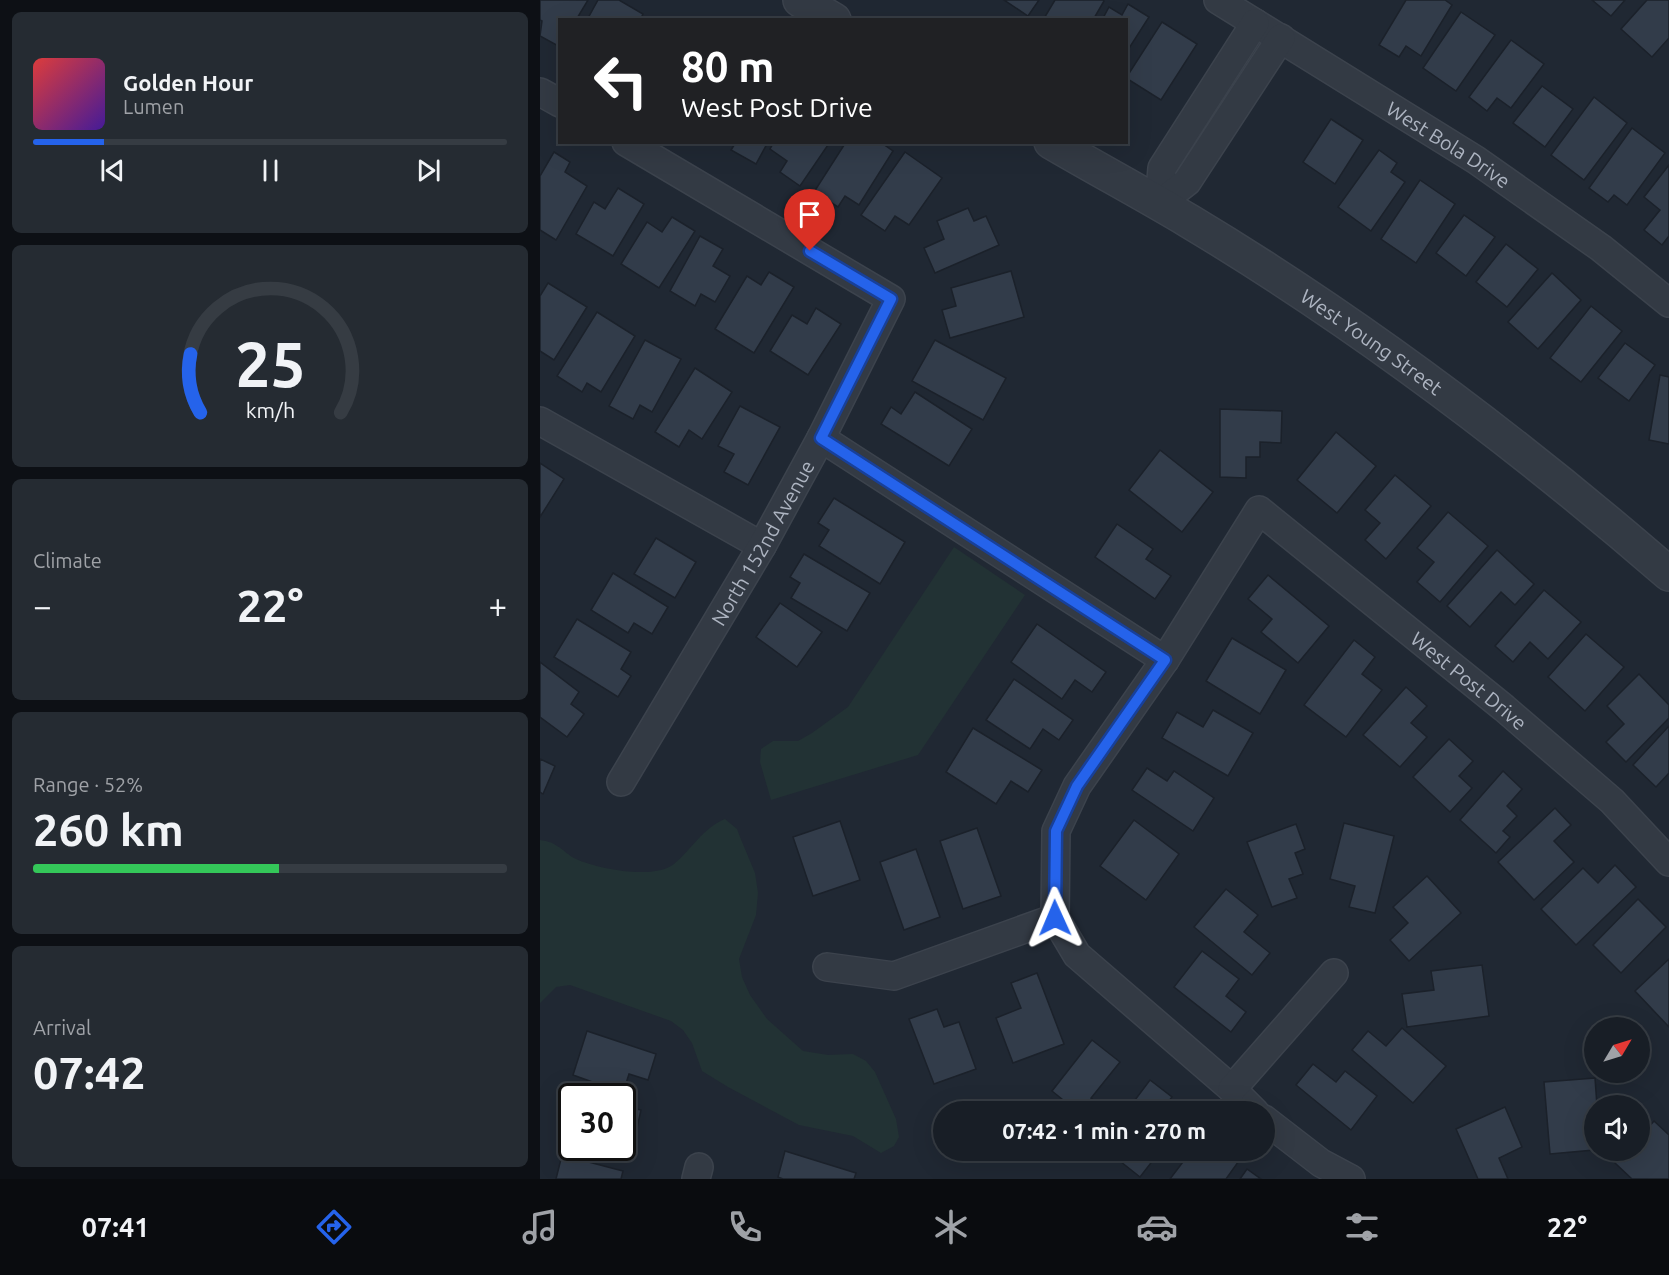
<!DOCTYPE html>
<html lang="en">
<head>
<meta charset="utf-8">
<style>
  :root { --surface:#181e26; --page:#252b32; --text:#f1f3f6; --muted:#9fa2a7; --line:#363c43; --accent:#2563eb }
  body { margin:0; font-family:Ubuntu,sans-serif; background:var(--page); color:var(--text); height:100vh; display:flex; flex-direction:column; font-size:22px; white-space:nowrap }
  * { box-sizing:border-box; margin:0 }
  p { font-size:20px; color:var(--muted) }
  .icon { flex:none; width:33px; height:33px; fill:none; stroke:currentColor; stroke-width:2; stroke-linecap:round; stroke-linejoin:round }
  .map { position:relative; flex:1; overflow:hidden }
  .panel { display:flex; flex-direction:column; gap:12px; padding:12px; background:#0d1015; width:540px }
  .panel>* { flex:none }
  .banner { position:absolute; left:18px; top:18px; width:570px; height:126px; border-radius:0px; box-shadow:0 6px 24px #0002,0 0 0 2px var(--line); background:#202124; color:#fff; overflow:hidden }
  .needle { width:39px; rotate:52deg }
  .buttons { position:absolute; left:1044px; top:1017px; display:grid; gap:12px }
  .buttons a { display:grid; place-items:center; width:66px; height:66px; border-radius:50%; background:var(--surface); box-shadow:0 6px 24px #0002,0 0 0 2px var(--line); font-size:30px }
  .speed { position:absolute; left:18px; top:1083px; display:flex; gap:12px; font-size:30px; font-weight:700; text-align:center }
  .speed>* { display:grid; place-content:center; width:78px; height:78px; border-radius:50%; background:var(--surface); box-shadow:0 6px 24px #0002,0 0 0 2px var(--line); line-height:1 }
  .speed .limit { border:3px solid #111; border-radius:9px; background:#fff; color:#111 }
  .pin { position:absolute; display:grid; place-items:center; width:51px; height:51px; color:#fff; margin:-62px -26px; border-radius:50% 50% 50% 0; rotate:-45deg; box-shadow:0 0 6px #0007 }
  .pin .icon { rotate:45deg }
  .me { position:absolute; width:66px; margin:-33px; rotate:359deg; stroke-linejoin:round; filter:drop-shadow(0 0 4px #0008) }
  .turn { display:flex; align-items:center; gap:21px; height:126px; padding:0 24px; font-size:27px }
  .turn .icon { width:78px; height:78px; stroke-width:2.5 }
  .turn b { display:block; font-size:42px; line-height:51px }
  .big { font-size:45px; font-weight:700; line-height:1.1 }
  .panel .widget { flex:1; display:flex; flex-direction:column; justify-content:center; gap:9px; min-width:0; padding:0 21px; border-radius:9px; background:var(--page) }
  .panel .dial { align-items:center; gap:0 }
  .dial svg { height:156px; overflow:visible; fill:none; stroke:var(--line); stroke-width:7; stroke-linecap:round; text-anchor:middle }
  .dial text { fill:var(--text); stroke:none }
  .song { display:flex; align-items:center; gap:18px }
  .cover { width:72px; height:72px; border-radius:9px; background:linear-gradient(135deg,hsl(0 70% 55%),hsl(260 70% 35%)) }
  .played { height:6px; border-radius:3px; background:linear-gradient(90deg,var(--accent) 15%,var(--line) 15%) }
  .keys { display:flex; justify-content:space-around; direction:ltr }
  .heat { display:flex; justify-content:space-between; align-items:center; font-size:33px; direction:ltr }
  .charge { height:9px; border-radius:4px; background:linear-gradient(90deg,#34c759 52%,var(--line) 0) }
  .trip { position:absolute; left:393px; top:1101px; width:342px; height:60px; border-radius:30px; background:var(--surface); box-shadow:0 6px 24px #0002,0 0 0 2px var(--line); font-weight:700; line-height:60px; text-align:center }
  .tab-bar { display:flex; height:96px; justify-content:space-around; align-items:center; background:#0a0c0f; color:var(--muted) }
  .tab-bar .icon { width:42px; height:42px }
  .tab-bar .active { color:var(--accent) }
  .tab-bar b { font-size:27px; color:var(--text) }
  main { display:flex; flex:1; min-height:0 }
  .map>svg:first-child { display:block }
</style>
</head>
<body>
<main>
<section class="panel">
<div class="widget">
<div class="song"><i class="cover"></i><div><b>Golden Hour</b><p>Lumen</p></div></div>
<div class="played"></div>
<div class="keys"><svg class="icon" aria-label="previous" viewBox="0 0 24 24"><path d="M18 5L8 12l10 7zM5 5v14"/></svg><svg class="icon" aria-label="pause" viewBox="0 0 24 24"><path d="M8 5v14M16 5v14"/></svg><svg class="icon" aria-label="next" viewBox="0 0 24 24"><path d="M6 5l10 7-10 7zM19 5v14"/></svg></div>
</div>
<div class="widget dial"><svg viewBox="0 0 100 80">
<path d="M14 69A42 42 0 1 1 86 69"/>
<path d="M14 69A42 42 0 0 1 9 39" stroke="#2563eb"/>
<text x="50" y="56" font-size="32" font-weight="700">25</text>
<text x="50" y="72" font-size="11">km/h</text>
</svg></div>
<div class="widget"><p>Climate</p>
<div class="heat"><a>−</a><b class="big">22°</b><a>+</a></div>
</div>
<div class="widget"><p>Range · 52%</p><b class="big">260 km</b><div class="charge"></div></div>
<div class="widget"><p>Arrival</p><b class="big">07:42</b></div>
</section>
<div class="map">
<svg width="1129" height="1179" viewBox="0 0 1129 1179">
  <rect width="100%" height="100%" fill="#202833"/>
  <!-- green -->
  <g fill="#223234">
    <path d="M414 547 485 595 378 755 231 800 220 762 221 749 233 741H258L272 733 308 707Z"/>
    <path d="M185 819 197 829 200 837 215 873 218 893 216 915 199 959 202 977 210 995 227 1019 263 1051 288 1055 313 1054 326 1061 335 1072 356 1119 359 1137 354 1146 341 1153 313 1136 259 1125 188 1087 162 1071 152 1043 143 1030 131 1021 30 985 16 987 0 1003V840C6 841 12 842 17 846 24 850 29 856 36 859 58 869 114 880 134 864 151 850 164 827 185 819Z"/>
  </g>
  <!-- building -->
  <g fill="#323c4a" stroke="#1b212a" stroke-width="1.5">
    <path d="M0 0H48L36 20H20V47L0 36 2 21 0 20Z"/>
    <path d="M58 0H79L103 14 100 20H47Z"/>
    <path d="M464 0H499L488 16Z"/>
    <path d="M515 0H563L564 1 553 20H503Z"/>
    <path d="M866 0H905L912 5 881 56 866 46 859 57 839 45Z"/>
    <path d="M1052 0H1085L1071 16Z"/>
    <path d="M1107 0H1129V38L1112 57 1081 29Z"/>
    <path d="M588 4 609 17 586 53V20H562L569 7 582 15Z"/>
    <path d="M921 12 955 35 916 91 883 68Z"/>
    <path d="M622 22 657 44 621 100 586 78Z"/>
    <path d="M971 40 1004 64 971 108 957 98 947 111 929 97Z"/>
    <path d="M1002 86 1033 109 1005 147 973 123Z"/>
    <path d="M1054 97 1087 123 1044 180 1011 155Z"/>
    <path d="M791 119 823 140 795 184 763 162Z"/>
    <path d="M1092 128 1125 153 1087 205 1074 195 1068 202 1049 188Z"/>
    <path d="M196 142H228L216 164 191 150Z"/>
    <path d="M234 142H290L260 186 240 172 247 161 230 149Z"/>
    <path d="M306 142H340L353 151 319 205 305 196 298 207 274 192Z"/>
    <path d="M839 150 857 163 851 172 865 182 831 231 798 207Z"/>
    <path d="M14 152 30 162 25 172 47 186 16 240 0 230V176Z"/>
    <path d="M365 152 402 178 369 225 355 216 345 231 321 215Z"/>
    <path d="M1129 165V236L1122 245 1104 230 1120 210 1104 197Z"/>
    <path d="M880 180 915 204 876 263 841 239Z"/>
    <path d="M78 188 104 204 73 256 36 234 54 202 65 209Z"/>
    <path d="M428 208 434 221 446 216 459 245 395 273 384 248 404 239 397 221Z"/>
    <path d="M924 215 955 237 926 276 896 253Z"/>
    <path d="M132 217 155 231 119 288 81 264 107 222 122 232Z"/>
    <path d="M160 236 183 249 173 266 190 276 175 302 161 294 155 306 130 291Z"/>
    <path d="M966 244 998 269 967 307 936 282Z"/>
    <path d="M471 271 484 317 410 338 402 310 416 306 411 288Z"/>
    <path d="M229 272 254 287 214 353 175 329 207 276 221 285Z"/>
    <path d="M1012 273 1041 300 998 349 968 322Z"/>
    <path d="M8 283 47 307 14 360 0 351V296Z"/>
    <path d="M1051 306 1082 331 1041 382 1010 358Z"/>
    <path d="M276 308 301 324 268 375 230 351 252 315 267 324Z"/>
    <path d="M57 312 95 336 61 392 47 383 42 392 17 376Z"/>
    <path d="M105 340 141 359 112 412 100 405 93 419 69 406Z"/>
    <path d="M395 340 466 378 443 420 372 381Z"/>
    <path d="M1085 343 1115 365 1089 401 1058 378Z"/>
    <path d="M155 368 192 392 162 439 149 430 139 447 115 432Z"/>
    <path d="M1120 375 1129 377V444L1109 440Z"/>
    <path d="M375 392 432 429 409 466 341 424 351 407 361 414Z"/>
    <path d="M200 406 240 427 208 485 184 472 194 454 178 446Z"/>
    <path d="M680 409 742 411 741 443 720 442V457H706V478L680 477Z"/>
    <path d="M796 432 836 466 797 513 757 480Z"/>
    <path d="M620 450 673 492 642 532 589 490Z"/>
    <path d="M0 463 24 479 0 517Z"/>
    <path d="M855 475 891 506 846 559 825 540 840 523 825 510Z"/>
    <path d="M294 498 365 542 340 584 279 546 289 530 278 523Z"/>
    <path d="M908 512 948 546 900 602 877 582 894 562 877 548Z"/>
    <path d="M577 524 613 549 606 559 631 576 615 599 555 557Z"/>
    <path d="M116 538 156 562 135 598 94 574Z"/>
    <path d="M957 550 994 584 975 605 961 592 930 627 907 606Z"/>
    <path d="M264 554 330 593 307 631 251 598 260 583 250 577Z"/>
    <path d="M73 573 128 607 112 634 94 623 88 633 51 610Z"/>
    <path d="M728 575 789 626 758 663 721 632 732 619 708 599Z"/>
    <path d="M1004 590 1041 622 1008 659 990 642 973 662 955 646Z"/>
    <path d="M240 603 282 632 257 667 216 637Z"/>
    <path d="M37 619 91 652 81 669 91 676 78 697 14 657Z"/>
    <path d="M497 624 566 672 552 692 535 680 522 699 471 662Z"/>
    <path d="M1046 634 1084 667 1045 711 1008 677Z"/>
    <path d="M692 638 746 670 720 714 666 681Z"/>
    <path d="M814 640 835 657 822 674 842 690 806 737 764 705Z"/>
    <path d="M0 662 39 692 31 704 44 714 27 737 0 717Z"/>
    <path d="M1099 674 1129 705V718L1086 762 1066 742 1084 724 1067 706Z"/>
    <path d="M474 679 533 720 519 740 503 729 490 749 446 720Z"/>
    <path d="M866 687 887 706 871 723 887 737 860 767 823 735Z"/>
    <path d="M673 710 713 733 688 776 622 738 637 712 663 727Z"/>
    <path d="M1129 726V773L1116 787 1093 765Z"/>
    <path d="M433 728 502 770 488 792 471 781 456 804 406 772Z"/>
    <path d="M909 739 933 761 919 776 932 788 910 812 873 777Z"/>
    <path d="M0 759 15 766 3 794 0 792Z"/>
    <path d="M607 768 627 781 634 771 674 798 653 831 592 790Z"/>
    <path d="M963 771 982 789 967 806 977 816 963 831 970 837 956 853 920 820Z"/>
    <path d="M1015 808 1031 825 1014 841 1034 862 994 900 958 862Z"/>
    <path d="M594 820 639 854 606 900 560 866Z"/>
    <path d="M300 821 320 880 273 896 253 837Z"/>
    <path d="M804 823 854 836 835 913 809 907 815 886 790 879Z"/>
    <path d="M756 824 765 849 755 853 763 874 749 879 757 898 732 907 707 842Z"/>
    <path d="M437 828 461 896 423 909 400 841Z"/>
    <path d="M376 849 400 917 364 930 340 862Z"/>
    <path d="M1075 865 1096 887 1036 945 1001 909 1043 868 1058 883Z"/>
    <path d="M887 876 921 913 869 961 850 940 868 923 853 907Z"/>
    <path d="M686 889 718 915 704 932 730 953 712 975 654 927Z"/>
    <path d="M1098 899 1126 927 1081 973 1053 945Z"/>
    <path d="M662 951 699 979 686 996 706 1012 691 1032 634 987Z"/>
    <path d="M1129 959V1027L1095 991Z"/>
    <path d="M942 965 949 1016 867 1027 862 994 894 990 891 971Z"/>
    <path d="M497 973 524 1044 473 1063 456 1018 481 1008 471 983Z"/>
    <path d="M397 1009 404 1027 419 1022 436 1069 394 1084 369 1019Z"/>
    <path d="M862 1028 906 1066 873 1103 812 1050 828 1031 846 1046Z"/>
    <path d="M47 1031 116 1054 108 1080 89 1074 83 1093 33 1075Z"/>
    <path d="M552 1040 580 1062 551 1098 564 1108 561 1112H538L512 1091Z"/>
    <path d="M773 1064 796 1082 805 1071 837 1096 811 1130 756 1085Z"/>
    <path d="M1055 1078 1057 1106H1054V1150L1010 1154 1004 1082Z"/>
    <path d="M610 1080 632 1097 620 1112H586Z"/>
    <path d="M32 1101V1145L23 1143Z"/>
    <path d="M82 1106 101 1110 95 1137 82 1134Z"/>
    <path d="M965 1107 982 1147 959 1158 968 1179H938L916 1129Z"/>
    <path d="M1114 1121 1129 1135V1179H1092L1075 1163 1087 1150H1100V1137Z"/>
    <path d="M566 1150H621L600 1177Z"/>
    <path d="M652 1150H691L701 1158 686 1179H630Z"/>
    <path d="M245 1151 316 1173 314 1179H243L238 1177Z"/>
    <path d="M22 1155 83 1171 81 1179H16Z"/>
    <path d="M707 1169 721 1179H700Z"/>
  </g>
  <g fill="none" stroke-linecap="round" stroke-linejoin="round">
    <!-- minor casing -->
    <g stroke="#3c434d" stroke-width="30">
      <g id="minor">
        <path id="s1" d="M678 0 936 160 1061 248 1129 303"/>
        <path d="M0 92 20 103"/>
        <path d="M619 204 622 168 715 23"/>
        <path d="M619 204 647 182 741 38"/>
        <path d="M0 421 222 546"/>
        <path d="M281 438 625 660"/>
        <path id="s2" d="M81 782 222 546 281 438 351 299 86 142"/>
        <path id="s3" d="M515 918 516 831 537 786 625 660 719 510 964 708 1072 801 1129 862"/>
        <path d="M515 918 537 955 692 1089 715 1112"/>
        <path d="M287 967 354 976 515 918"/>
        <path d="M692 1089 794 973"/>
        <path d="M724 1119 781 1163 811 1179"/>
        <path d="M156 1179 159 1167"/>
      </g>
    </g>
    <!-- tertiary casing -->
    <g stroke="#3c434d" stroke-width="36">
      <g id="tertiary">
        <path d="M260 0 294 20"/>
        <path id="s4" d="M511 142C557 169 604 194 649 221 819 323 979 444 1129 574"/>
      </g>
    </g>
    <!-- minor -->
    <use href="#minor" stroke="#333a44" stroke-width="27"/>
    <!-- tertiary -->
    <use href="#tertiary" stroke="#333a44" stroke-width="33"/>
  </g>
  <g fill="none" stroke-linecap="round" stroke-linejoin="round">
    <!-- route casing -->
    <g stroke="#184099" stroke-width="15">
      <path id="route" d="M270 251 351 299 281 438 625 660 537 786 516 831 515 918"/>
    </g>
    <!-- route -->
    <use href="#route" stroke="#2563eb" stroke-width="10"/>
  </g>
  <g text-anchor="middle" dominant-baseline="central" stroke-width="6" stroke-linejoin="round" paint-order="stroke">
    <!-- street labels -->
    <g font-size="20" fill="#adb4c1" stroke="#191f28">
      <text stroke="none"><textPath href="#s1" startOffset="272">West Bola Drive</textPath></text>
      <text stroke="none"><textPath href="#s4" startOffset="378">West Young Street</textPath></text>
      <text stroke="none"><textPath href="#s2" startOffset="278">North 152nd Avenue</textPath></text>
      <text stroke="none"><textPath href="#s3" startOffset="738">West Post Drive</textPath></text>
    </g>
  </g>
</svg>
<div class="buttons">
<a><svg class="needle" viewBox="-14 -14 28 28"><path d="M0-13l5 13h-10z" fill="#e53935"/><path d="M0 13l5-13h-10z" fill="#9fa2a7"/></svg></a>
<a><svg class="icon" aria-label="sound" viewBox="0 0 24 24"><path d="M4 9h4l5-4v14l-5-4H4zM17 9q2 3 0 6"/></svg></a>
</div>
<div class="speed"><div class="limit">30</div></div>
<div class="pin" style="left:270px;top:251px;background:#d93025"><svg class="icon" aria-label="arrive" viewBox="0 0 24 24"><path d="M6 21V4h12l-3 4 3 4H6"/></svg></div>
<svg class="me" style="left:515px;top:918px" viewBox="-20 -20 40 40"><path d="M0-17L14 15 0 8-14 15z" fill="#2563eb" stroke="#fff" stroke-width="4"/></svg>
<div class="trip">07:42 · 1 min · 270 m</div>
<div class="banner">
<div class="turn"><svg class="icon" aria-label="left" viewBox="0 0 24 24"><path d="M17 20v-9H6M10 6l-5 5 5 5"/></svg><div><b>80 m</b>West Post Drive</div></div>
</div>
</div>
</main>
<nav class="tab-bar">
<b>07:41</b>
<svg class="icon active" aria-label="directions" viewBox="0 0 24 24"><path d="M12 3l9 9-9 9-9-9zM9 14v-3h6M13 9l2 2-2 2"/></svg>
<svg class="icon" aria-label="music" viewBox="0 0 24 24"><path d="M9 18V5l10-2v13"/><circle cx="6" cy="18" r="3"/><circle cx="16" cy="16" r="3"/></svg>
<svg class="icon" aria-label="phone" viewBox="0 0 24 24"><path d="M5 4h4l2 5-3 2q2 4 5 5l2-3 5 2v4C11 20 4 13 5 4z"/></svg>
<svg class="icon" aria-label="climate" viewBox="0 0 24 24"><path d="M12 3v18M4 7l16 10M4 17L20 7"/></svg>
<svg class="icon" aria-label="car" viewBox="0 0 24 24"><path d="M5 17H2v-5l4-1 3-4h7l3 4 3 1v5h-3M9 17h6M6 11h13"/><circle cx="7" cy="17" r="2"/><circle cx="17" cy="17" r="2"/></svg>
<svg class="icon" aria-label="filters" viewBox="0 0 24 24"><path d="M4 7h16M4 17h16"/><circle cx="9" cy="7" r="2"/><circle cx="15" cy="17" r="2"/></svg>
<b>22°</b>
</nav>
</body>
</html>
